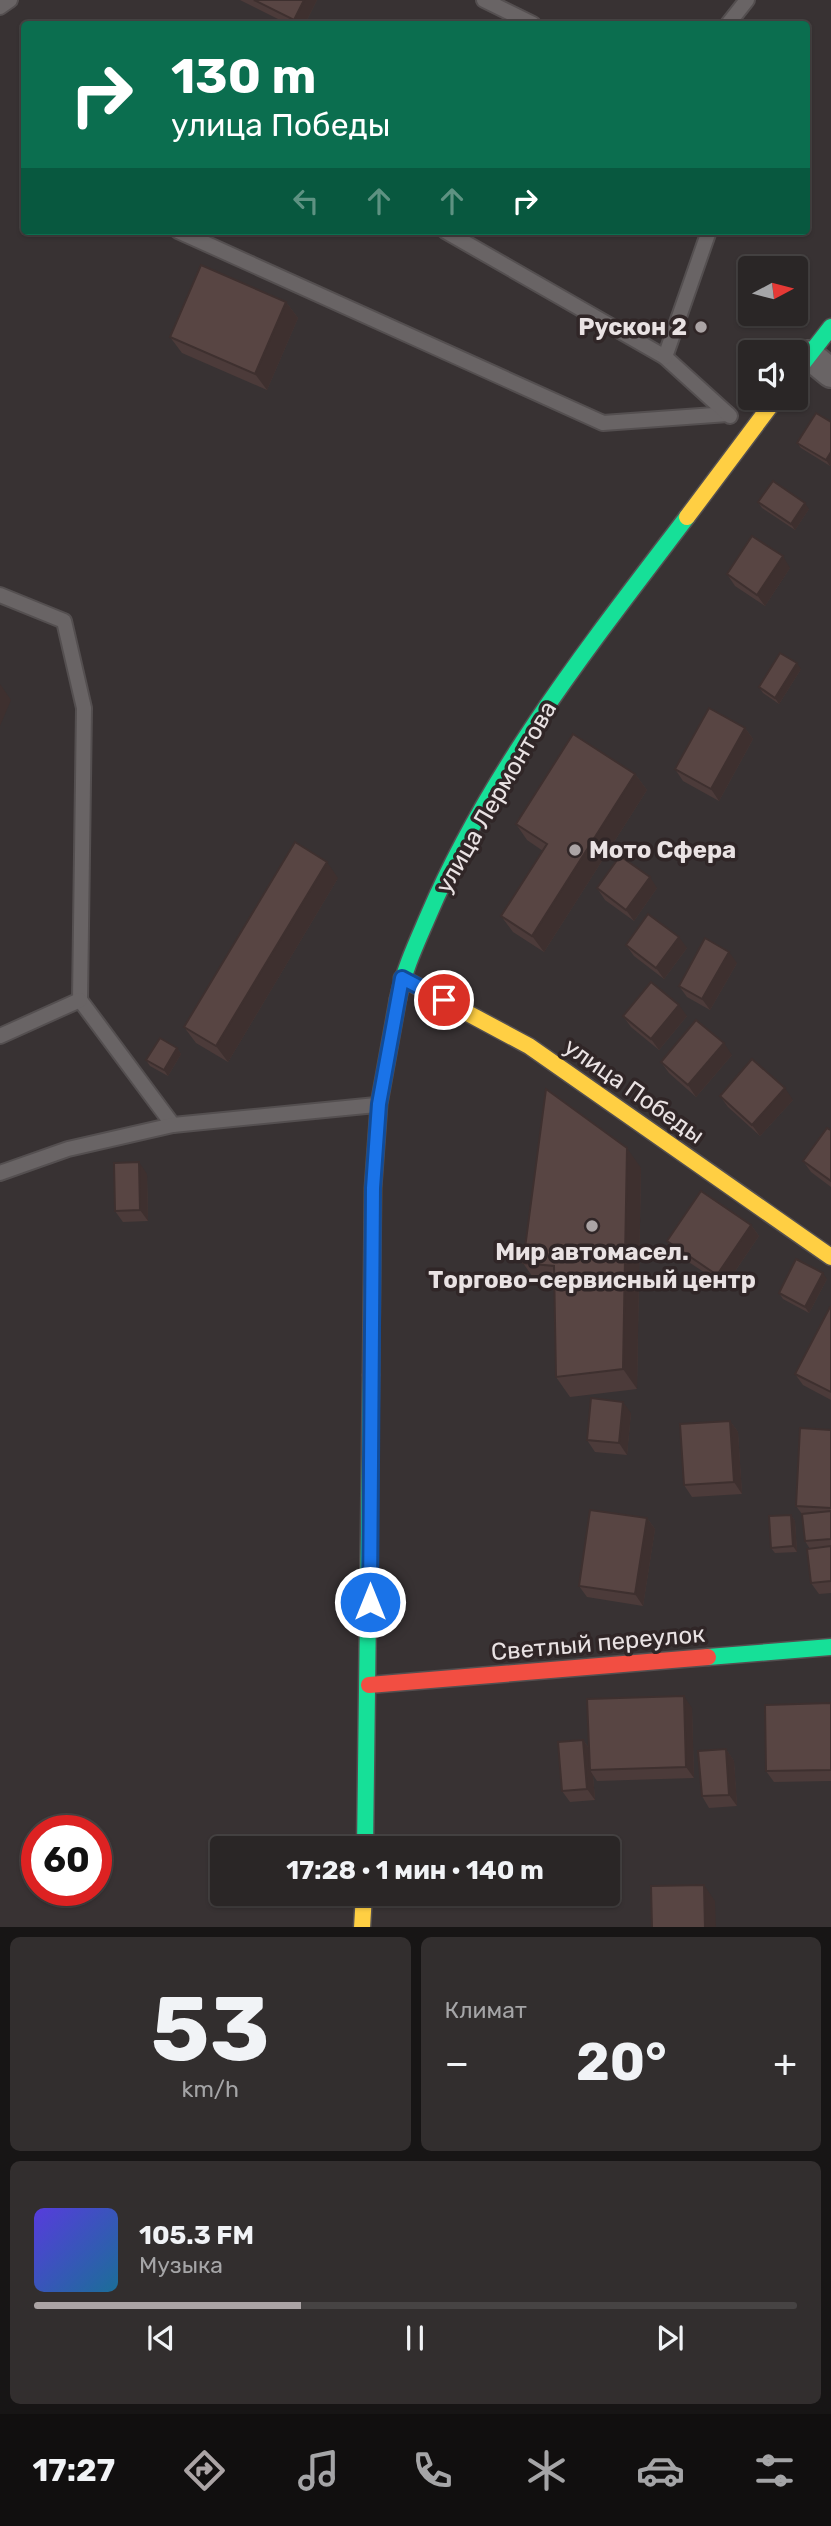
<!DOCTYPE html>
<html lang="ru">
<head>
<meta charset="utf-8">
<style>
  :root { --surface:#2a2626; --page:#322e2e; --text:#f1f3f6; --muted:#a5a5a7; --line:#464343; --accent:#aba4a5 }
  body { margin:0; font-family:Rubik,sans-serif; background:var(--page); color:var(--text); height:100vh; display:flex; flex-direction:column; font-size:26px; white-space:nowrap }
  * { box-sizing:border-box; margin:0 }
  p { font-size:23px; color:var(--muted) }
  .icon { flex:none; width:38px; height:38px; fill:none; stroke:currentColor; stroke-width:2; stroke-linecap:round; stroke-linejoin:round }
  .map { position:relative; height:1927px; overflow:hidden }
  .side { display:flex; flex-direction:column; gap:10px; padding:10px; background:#171515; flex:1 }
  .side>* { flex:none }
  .hud { position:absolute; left:21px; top:21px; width:789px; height:214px; border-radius:7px; box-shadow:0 2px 5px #0004,0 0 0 2px var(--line); background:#0b6e4f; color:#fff; overflow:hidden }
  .needle { width:46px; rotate:83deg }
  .fabs { position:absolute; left:738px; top:256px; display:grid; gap:14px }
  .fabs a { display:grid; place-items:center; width:70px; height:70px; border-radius:7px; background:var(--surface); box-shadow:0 2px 5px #0004,0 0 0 2px var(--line); font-size:35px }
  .speed { position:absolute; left:21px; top:1815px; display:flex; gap:14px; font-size:35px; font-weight:700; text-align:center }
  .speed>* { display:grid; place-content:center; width:91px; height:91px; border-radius:50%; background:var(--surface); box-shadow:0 2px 5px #0004,0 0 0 2px var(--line); line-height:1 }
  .speed .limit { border:10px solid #d22; background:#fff; color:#111 }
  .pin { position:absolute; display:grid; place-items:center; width:60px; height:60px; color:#fff; margin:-30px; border:4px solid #fff; border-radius:50%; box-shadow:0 2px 7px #0007 }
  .me { position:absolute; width:77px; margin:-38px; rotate:0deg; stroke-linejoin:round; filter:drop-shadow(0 0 5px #0008) }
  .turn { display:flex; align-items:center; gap:24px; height:147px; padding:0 35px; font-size:32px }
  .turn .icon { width:91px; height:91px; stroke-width:2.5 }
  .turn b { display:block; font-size:49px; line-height:60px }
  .lanes { display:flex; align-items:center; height:66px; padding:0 35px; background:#0003; justify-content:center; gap:35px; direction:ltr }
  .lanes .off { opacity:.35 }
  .big { font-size:52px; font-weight:700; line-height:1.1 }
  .side .card { flex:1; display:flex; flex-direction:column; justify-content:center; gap:10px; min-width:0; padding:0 24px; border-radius:10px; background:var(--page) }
  .side .dial { align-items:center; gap:0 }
  .dial b { font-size:91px; line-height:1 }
  .song { display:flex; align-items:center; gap:21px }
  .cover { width:84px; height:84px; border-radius:10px; background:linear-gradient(135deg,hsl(250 70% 55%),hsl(200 70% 35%)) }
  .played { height:7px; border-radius:4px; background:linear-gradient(90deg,var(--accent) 35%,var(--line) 35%) }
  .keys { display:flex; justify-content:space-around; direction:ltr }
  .heat { display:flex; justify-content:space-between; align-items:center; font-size:38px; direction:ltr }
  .side .tiles { flex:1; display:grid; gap:10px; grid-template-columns:1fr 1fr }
  .card:last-child { grid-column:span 2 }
  .trip { position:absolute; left:210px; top:1836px; width:410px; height:70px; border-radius:7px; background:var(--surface); box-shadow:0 2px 5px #0004,0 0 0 2px var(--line); font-weight:700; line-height:70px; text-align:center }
  .dock { display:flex; height:112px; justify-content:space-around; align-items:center; background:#110f0f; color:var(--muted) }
  .dock .icon { width:49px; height:49px }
  .dock .current { color:var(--accent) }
  .dock b { font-size:32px; color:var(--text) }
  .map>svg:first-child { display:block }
</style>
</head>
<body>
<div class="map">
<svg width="831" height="1928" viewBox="0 0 831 1928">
  <rect width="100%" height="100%" fill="#383233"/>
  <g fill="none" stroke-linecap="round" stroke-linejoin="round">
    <!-- lane casing -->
    <g stroke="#544f50" stroke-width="18">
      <g id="lane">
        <path d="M484 0 533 24"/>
        <path d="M0 7 10 0"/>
        <path d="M728 24 747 0"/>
        <path d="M178 231 603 423 728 414"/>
        <path d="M445 231 665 357 730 416"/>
        <path d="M665 357 709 231"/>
        <path d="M0 595 64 621 84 708 80 1000 173 1125"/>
        <path d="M0 1036 80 1000"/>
        <path d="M0 1173 68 1149 173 1125 376 1105"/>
      </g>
    </g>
    <!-- street casing -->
    <g stroke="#544f50" stroke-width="32">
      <path id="street" d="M809 355 831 373"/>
    </g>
    <!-- fast casing -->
    <g stroke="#544f50" stroke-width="19">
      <g id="fast">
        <path d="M796 372 831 327"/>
        <path d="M398 999C404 969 417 942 429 914 491 769 592 642 687 517"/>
        <path d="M708 1657 831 1647"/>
        <path d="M365 1848 371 1375"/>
      </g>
    </g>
    <!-- slow casing -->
    <g stroke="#544f50" stroke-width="19">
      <g id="slow">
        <path d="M687 517 777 397"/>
        <path d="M402 978 529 1046 831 1257"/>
        <path d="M371 1375 373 1188 379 1104 398 999"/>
        <path d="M362 1928 364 1894"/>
      </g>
    </g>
    <!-- jam casing -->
    <g stroke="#544f50" stroke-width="19">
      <path id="jam" d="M369 1685 708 1657"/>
    </g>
    <!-- lane -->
    <use href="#lane" stroke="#696465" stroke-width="14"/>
    <!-- street -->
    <use href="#street" stroke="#696465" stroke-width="28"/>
    <!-- fast -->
    <use href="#fast" stroke="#16e098" stroke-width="16"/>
    <!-- slow -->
    <use href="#slow" stroke="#ffcf43" stroke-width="16"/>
    <!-- jam -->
    <use href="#jam" stroke="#f24e42" stroke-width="16"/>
  </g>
  <!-- wall -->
  <g fill="#4c3b3a">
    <path d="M240 0H317L305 24H288Z"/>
    <path d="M286 302 298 318 267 390 182 353 170 337Z"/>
    <path d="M831 422V464L830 466 801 448 797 443Z"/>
    <path d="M758 502 809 509 795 530 762 508Z"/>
    <path d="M790 568 765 606 735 586 727 574Z"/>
    <path d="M801 669 779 704 763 693 759 687Z"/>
    <path d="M745 728 753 739 719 801 683 781 675 769Z"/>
    <path d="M635 774 647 790 544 952 513 932 501 916 543 851 527 840 516 824Z"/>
    <path d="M338 878 228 1062 196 1043 184 1027Z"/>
    <path d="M597 888H657L634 921 605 900Z"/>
    <path d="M626 945 687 948 664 979 634 956Z"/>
    <path d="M737 963 710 1010 687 997 679 986Z"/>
    <path d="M623 1016H687L659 1050 631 1027Z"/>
    <path d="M177 1048 181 1054 168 1076 150 1066 146 1060Z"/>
    <path d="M732 1055 696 1097 669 1073 661 1062Z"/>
    <path d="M720 1096 793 1100 760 1136 728 1107Z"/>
    <path d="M831 1130V1187L811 1172 803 1161Z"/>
    <path d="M641 1168 637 1389 570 1397 556 1377 554 1285 537 1283 523 1263Z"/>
    <path d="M147 1174 148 1221 123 1222 115 1211Z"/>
    <path d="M751 1225 759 1236 725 1286 675 1253 667 1241Z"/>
    <path d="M827 1279 809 1313 783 1299 779 1293Z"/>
    <path d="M831 1307V1400L803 1385 795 1374Z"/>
    <path d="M631 1413 627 1455 595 1452 587 1440Z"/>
    <path d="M730 1421 738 1432 742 1494 692 1497 684 1485Z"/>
    <path d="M831 1430V1593L819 1594 811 1583 810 1549 805 1541 802 1514 796 1506Z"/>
    <path d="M791 1515 795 1521 797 1552 775 1553 771 1548Z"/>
    <path d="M647 1518 655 1529 643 1606 587 1597 579 1586Z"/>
    <path d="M831 1703V1781L774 1782 766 1771Z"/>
    <path d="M692 1708 694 1778 597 1781 593 1775 595 1800 570 1802 562 1791 583 1740 589 1748Z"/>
    <path d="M726 1749 734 1761 737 1806 709 1808 702 1796Z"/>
  </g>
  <!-- shaded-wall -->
  <g fill="#3e302f">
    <path d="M304 0H317L305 24H297L294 20Z"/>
    <path d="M286 302 298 318 267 390 255 374Z"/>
    <path d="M831 452V464L830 466 826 460Z"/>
    <path d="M805 503 809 509 795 530 791 524Z"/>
    <path d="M783 556 790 568 765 606 757 595Z"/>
    <path d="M797 663 801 669 779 704 775 698Z"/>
    <path d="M0 684 11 700 0 726Z"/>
    <path d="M745 728 753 739 719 801 711 789Z"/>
    <path d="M635 774 647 790 544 952 532 936Z"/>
    <path d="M327 862 338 878 228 1062 216 1046Z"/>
    <path d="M650 877 657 888 634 921 626 910Z"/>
    <path d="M679 937 687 948 664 979 656 968Z"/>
    <path d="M729 952 737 963 710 1010 702 999Z"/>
    <path d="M679 1005 687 1016 659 1050 651 1039Z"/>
    <path d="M724 1043 732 1055 696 1097 688 1085Z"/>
    <path d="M177 1048 181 1054 168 1076 164 1070Z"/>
    <path d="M785 1088 793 1100 760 1136 752 1125Z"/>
    <path d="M627 1148 641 1168 637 1389 623 1369Z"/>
    <path d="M139 1162 147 1174 148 1221 140 1210Z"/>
    <path d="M751 1225 759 1236 725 1286 717 1275Z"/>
    <path d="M823 1273 827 1279 809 1313 805 1307Z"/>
    <path d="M623 1402 631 1413 627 1455 619 1443Z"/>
    <path d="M730 1421 738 1432 742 1494 734 1482Z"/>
    <path d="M791 1515 795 1521 797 1552 793 1546Z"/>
    <path d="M647 1518 655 1529 643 1606 635 1594Z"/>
    <path d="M684 1696 692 1708 694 1778 686 1767Z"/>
    <path d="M583 1740 591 1751 590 1770 593 1775 595 1800 587 1789Z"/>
    <path d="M726 1749 734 1761 737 1806 729 1795Z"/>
    <path d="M704 1885 715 1901 716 1928H705Z"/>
  </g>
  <!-- building -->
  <g fill="#584543" stroke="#3e302f" stroke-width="2">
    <path d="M254 0H304L294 20Z"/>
    <path d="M201 265 286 302 255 374 170 337Z"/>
    <path d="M816 413 831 422V452L826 460 797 443Z"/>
    <path d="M773 481 805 503 791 524 758 502Z"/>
    <path d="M752 536 783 556 757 595 727 574Z"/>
    <path d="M780 653 797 663 775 698 759 687Z"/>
    <path d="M709 708 745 728 711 789 675 769Z"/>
    <path d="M573 734 635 774 532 936 501 916 547 844 516 824Z"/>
    <path d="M295 842 327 862 216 1046 184 1027Z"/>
    <path d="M620 856 650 877 626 910 597 888Z"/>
    <path d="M648 914 679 937 656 968 626 945Z"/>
    <path d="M705 938 729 952 702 999 679 986Z"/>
    <path d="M651 982 679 1005 651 1039 623 1016Z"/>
    <path d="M696 1020 724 1043 688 1085 661 1062Z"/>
    <path d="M160 1038 177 1048 164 1070 146 1060Z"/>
    <path d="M752 1059 785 1088 752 1125 720 1096Z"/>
    <path d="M546 1089 627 1148 623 1369 556 1377 554 1266 523 1263Z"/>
    <path d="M827 1128 831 1130V1181L803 1161Z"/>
    <path d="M139 1162 140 1210 115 1211 114 1163Z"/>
    <path d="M701 1191 751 1225 717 1275 667 1241Z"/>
    <path d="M796 1259 823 1273 805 1307 779 1293Z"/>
    <path d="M830 1307H831V1392L795 1374Z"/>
    <path d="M591 1398 623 1402 619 1443 587 1440Z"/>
    <path d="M730 1421 734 1482 684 1485 680 1424Z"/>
    <path d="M800 1428 831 1430V1508L796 1506Z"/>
    <path d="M590 1510 647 1518 635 1594 579 1586Z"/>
    <path d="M831 1511V1539L805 1541 802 1514Z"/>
    <path d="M791 1515 793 1546 771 1548 769 1516Z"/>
    <path d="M831 1546V1581L811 1583 807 1549Z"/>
    <path d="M684 1696 686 1767 590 1770 587 1699Z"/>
    <path d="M831 1703V1770L766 1771 765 1705Z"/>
    <path d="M583 1740 587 1789 562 1791 558 1742Z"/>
    <path d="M726 1749 729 1795 702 1796 698 1751Z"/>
    <path d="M704 1885 705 1928H652L651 1886Z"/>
  </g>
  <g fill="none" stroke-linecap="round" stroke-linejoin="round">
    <!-- route casing -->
    <g stroke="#114b97" stroke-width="18">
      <path id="route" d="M370 1602 373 1188 379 1104 402 978 444 1000"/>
    </g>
    <!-- route -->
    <use href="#route" stroke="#1a73e8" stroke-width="12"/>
  </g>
  <!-- markers -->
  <g fill="#aba4a5" stroke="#302627" stroke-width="2.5">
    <circle cx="701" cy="327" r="7"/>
    <circle cx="575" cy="850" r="7"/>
    <circle cx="592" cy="1226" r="7"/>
  </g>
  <g text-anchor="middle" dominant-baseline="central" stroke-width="7" stroke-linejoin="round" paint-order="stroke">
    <!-- poi labels -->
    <g font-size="24" font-weight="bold" fill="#e9e2e3" stroke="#302627" text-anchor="end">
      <text x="687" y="327">Рускон 2</text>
      <text x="589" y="850" text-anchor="start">Мото Сфера</text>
      <text x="592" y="1252" text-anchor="middle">Мир автомасел.<tspan x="592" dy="28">Торгово-сервисный центр</tspan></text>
    </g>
    <!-- street labels -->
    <g font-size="24" fill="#e9e2e3" stroke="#302627">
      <text transform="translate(496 797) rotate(-60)">улица Лермонтова</text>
      <text transform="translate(634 1091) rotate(35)">улица Победы</text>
      <text transform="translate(598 1643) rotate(-5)">Светлый переулок</text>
    </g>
  </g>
</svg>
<div class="fabs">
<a><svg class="needle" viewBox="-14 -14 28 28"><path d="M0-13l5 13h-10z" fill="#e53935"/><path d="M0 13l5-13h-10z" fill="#a5a5a7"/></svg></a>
<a><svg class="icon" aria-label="sound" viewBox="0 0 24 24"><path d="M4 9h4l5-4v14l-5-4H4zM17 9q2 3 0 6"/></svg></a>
</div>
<div class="speed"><div class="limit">60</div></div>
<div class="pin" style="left:444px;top:1000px;background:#d93025"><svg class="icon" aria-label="arrive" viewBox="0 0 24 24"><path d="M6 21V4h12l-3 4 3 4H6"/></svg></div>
<svg class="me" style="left:370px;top:1602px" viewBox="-20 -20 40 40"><circle r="17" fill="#1a73e8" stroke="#fff" stroke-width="3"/><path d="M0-11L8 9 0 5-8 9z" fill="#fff"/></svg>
<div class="trip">17:28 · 1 мин · 140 m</div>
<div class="hud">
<div class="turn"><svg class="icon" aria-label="right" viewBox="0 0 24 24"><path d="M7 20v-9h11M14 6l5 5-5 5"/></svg><div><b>130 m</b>улица Победы</div></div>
<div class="lanes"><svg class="icon off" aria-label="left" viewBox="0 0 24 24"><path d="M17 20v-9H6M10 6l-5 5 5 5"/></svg><svg class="icon off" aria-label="ahead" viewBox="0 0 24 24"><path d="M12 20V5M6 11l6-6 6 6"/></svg><svg class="icon off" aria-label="ahead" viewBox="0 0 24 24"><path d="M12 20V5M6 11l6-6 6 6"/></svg><svg class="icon" aria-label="right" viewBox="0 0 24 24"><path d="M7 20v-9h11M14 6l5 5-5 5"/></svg></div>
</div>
</div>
<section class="side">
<div class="tiles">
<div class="card dial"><b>53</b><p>km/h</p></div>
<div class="card"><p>Климат</p>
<div class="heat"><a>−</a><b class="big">20°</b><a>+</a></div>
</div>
<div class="card">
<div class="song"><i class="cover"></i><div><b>105.3 FM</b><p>Музыка</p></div></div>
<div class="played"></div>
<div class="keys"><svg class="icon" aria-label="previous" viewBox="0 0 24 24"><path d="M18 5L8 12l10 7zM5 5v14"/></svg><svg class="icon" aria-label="pause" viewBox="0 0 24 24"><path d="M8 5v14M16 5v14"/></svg><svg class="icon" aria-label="next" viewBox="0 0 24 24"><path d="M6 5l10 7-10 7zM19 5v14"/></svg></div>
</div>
</div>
</section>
<nav class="dock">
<b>17:27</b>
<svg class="icon current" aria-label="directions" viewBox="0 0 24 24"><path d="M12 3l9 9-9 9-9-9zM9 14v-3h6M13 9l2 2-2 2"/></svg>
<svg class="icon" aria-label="music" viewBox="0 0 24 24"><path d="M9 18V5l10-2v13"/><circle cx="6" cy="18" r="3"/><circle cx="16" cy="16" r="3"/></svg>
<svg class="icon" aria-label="phone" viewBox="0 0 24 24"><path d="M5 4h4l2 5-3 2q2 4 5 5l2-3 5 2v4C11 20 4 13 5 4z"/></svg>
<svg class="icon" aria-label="climate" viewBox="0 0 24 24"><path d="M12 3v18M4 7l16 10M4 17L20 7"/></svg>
<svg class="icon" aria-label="car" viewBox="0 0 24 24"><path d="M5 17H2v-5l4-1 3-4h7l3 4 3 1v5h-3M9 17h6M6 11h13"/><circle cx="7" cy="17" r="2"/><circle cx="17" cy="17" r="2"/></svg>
<svg class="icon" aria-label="filters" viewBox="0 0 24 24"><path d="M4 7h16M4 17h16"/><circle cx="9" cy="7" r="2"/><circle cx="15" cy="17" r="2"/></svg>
</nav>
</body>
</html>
